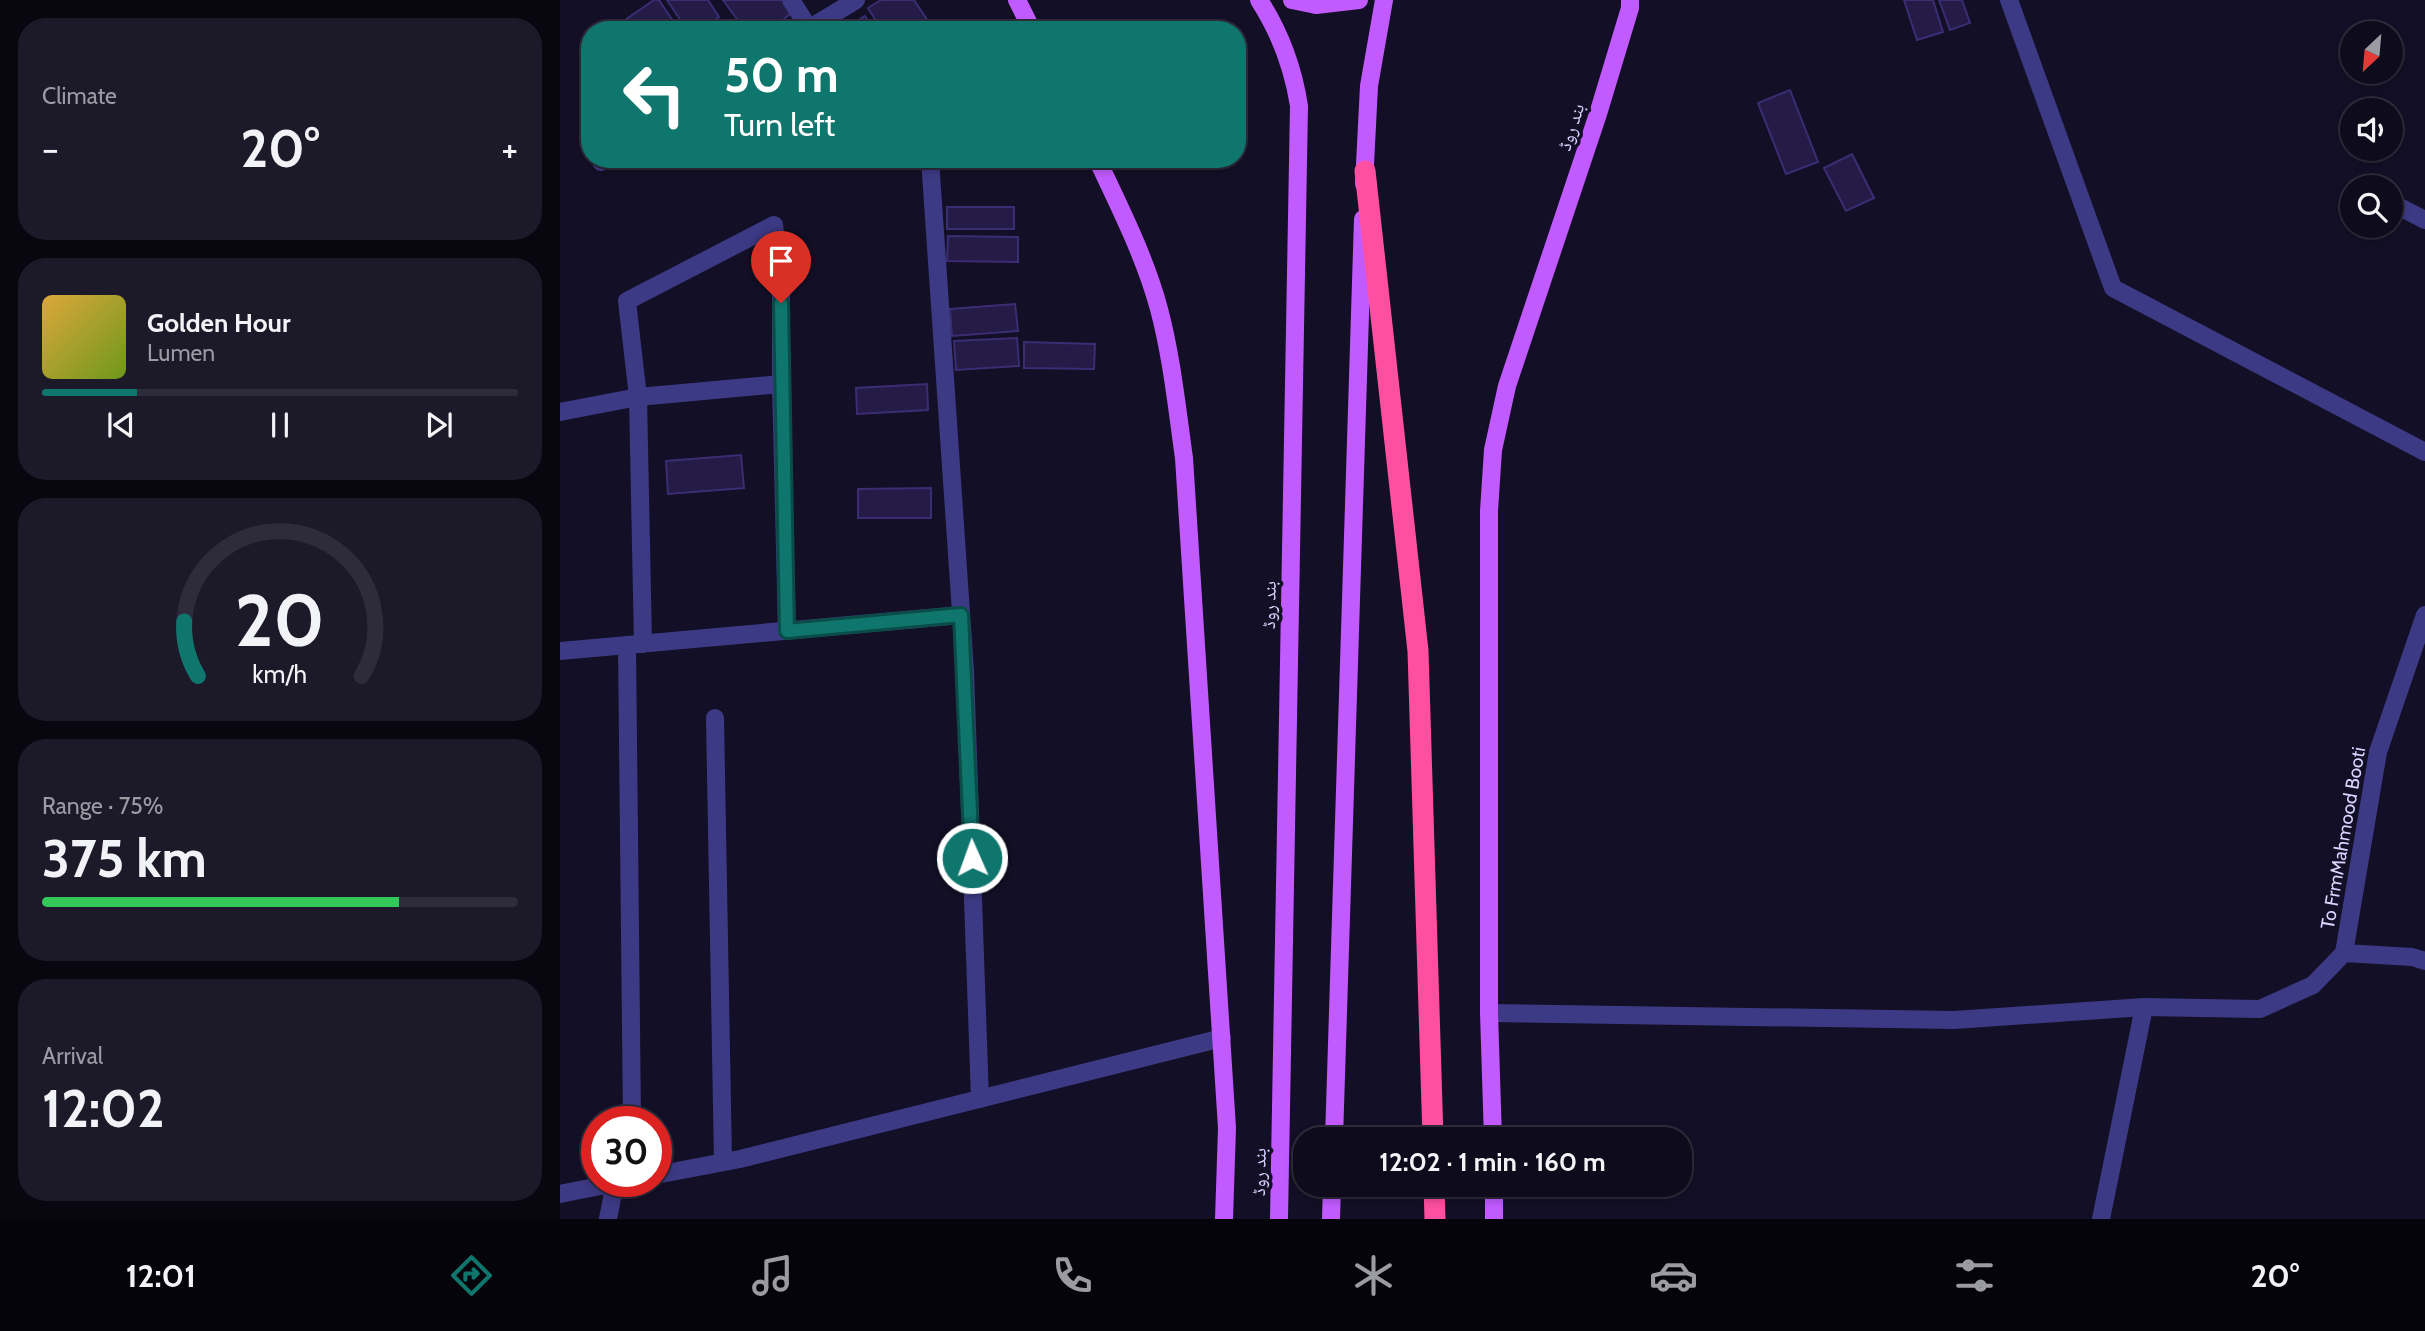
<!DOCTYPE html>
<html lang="en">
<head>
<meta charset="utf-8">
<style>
  :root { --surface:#0e0b1c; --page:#1c1929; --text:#f1f3f6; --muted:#9b9ba3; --line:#2e2b3b; --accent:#0f766e }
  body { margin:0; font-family:Cabin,"Noto Naskh Arabic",sans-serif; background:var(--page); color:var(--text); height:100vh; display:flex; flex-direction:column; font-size:26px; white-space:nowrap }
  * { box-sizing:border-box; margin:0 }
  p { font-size:23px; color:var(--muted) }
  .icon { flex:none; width:38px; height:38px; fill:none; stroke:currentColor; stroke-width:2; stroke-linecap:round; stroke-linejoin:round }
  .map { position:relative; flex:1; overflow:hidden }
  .side { display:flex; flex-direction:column; gap:18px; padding:18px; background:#08060f; width:560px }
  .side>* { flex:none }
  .hud { position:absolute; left:21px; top:21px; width:665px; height:147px; border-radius:28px; box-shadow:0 4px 10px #0003,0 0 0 2px var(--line); background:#0f766e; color:#fff; overflow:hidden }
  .needle { width:46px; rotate:206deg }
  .fabs { position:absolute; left:1780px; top:21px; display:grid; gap:14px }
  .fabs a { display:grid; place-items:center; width:63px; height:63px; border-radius:50%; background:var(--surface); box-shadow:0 4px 10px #0003,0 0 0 2px var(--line); font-size:35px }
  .speed { position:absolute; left:21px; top:1106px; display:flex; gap:14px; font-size:35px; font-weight:700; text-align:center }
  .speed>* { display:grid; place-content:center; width:91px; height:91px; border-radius:50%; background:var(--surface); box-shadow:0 4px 10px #0003,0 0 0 2px var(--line); line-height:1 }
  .speed .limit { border:10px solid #d22; background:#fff; color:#111 }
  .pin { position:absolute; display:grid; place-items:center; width:60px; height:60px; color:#fff; margin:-72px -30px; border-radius:50% 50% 50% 0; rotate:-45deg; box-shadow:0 0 7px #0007 }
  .pin .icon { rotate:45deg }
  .me { position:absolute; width:77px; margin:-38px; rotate:358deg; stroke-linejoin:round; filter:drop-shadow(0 0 5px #0008) }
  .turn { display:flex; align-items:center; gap:24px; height:147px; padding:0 28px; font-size:32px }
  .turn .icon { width:91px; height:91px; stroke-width:2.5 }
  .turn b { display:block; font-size:49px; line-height:60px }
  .big { font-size:52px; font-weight:700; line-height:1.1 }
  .side .card { flex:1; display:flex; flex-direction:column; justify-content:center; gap:10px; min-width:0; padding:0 24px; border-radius:28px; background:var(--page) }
  .side .dial { align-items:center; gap:0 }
  .dial svg { height:182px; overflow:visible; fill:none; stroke:var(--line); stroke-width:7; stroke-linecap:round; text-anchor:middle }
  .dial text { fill:var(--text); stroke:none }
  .song { display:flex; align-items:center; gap:21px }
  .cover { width:84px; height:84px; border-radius:10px; background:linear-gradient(135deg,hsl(40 70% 55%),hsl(80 70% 35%)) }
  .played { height:7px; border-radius:4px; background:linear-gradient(90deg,var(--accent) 20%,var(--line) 20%) }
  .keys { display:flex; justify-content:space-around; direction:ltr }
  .heat { display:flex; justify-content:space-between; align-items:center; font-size:38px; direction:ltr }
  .charge { height:10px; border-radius:5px; background:linear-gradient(90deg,#34c759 75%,var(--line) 0) }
  .trip { position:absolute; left:733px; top:1127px; width:399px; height:70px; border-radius:28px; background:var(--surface); box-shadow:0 4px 10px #0003,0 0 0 2px var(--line); font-weight:700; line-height:70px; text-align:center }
  .dock { display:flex; height:112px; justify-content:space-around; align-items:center; background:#06040b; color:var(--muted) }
  .dock .icon { width:49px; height:49px }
  .dock .on { color:var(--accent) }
  .dock b { font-size:32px; color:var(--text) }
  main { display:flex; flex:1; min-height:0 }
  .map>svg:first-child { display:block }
</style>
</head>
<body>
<main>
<section class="side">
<div class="card"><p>Climate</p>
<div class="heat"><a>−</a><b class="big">20°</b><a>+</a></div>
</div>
<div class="card">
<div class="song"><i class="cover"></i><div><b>Golden Hour</b><p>Lumen</p></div></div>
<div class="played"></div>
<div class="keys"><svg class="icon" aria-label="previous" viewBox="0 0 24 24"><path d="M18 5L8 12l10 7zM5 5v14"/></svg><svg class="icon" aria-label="pause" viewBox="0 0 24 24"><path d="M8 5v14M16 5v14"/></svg><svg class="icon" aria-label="next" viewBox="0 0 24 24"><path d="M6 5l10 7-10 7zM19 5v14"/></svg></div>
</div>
<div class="card dial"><svg viewBox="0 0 100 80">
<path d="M14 69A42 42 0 1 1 86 69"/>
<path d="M14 69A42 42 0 0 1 8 45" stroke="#0f766e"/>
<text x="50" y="56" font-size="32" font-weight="700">20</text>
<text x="50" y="72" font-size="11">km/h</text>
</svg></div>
<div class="card"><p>Range · 75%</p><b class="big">375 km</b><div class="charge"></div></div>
<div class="card"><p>Arrival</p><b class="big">12:02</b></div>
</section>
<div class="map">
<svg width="1865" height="1219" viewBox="0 0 1865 1219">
  <rect width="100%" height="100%" fill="#130f26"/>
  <!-- building -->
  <g fill="#241b47" stroke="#3b2d73" stroke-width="2">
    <path d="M94 0H99L119 30H73L65 20Z"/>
    <path d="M107 0H148L159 17 140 30H127Z"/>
    <path d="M163 0H225L233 12 209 30H185Z"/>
    <path d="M321 0H354L374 30H322L308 8Z"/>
    <path d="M1344 0H1373L1383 32 1357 40Z"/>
    <path d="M1379 0H1402L1410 23 1390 30Z"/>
    <path d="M305 16 314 30H283Z"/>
    <path d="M1230 90 1258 162 1226 174 1198 103Z"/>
    <path d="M1292 154 1314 198 1286 211 1264 168Z"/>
    <rect x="387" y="207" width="67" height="22"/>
    <path d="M388 236 458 237V262L387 261Z"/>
    <path d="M455 304 458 331 392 336 390 309Z"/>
    <path d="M457 338 459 366 396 370 394 341Z"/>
    <path d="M464 342 535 344 534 369 464 368Z"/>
    <path d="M367 384 368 410 297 414 296 388Z"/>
    <path d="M181 455 184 488 108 494 106 461Z"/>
    <path d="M371 488V518H298V489Z"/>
  </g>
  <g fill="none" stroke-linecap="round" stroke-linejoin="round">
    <!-- minor -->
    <g stroke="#3d3a85" stroke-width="18">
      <path d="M231 0 250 30"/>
      <path d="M1449 0 1553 288 1865 452"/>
      <path d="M247 30 296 0"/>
      <path d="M370 159 405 671 420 1099"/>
      <path d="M41 162 45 159"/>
      <path d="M1830 202 1865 220"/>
      <path d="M0 412 78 397 221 384 227 631"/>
      <path d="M1865 615 1818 752 1784 953 1852 957 1865 961"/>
      <path d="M83 644 78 397 67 301 214 225 221 276V384"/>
      <path d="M67 645 72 1122"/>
      <path d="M0 651 401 615"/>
      <path d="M155 718 163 1162"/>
      <path d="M929 1013 1394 1020 1584 1007 1700 1009 1753 985 1784 953"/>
      <path d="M96 1175 180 1159 662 1038"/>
      <path d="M0 1194 65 1181"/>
      <path d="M48 1219 55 1183"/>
      <path d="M1541 1219 1584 1007"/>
    </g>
    <!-- major -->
    <g stroke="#c25bff" stroke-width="18">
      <path d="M457 0 472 30"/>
      <path d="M699 0C721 34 733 67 739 106L719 1219"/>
      <path d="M732 0 756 5 799 0"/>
      <path d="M537 159C560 208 585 257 599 309 612 358 617 409 624 458L667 1128 664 1219"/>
      <path d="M804 184 809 86 824 0"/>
      <path d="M774 1139 803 219"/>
      <path d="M933 1139 929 1013V511L933 450 947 386 1038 114 1070 8V0"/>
      <path d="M934 1185V1219"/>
      <path d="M771 1219 772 1185"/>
    </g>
    <!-- highway -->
    <g stroke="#ff4fa3" stroke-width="21">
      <path d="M805 171 858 651 873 1139"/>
      <path d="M874 1185 875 1219"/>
    </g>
  </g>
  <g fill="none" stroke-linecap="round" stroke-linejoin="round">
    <!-- route casing -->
    <g stroke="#0a4d48" stroke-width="18">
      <path id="route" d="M221 303 227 631 401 615 412 858"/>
    </g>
    <!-- route -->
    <use href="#route" stroke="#0f766e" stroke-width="12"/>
  </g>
  <g text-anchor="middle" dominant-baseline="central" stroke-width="7" stroke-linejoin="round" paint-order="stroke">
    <!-- street labels -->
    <g font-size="19" fill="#d9d4ff" stroke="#130f26">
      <text transform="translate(1011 127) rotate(-72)">بند روڈ</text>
      <text transform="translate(709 605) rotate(-89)">بند روڈ</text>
      <text transform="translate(1783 838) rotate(-80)">To FrmMahmood Booti</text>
      <text transform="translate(699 1172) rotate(-89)">بند روڈ</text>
    </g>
  </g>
</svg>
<div class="fabs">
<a><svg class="needle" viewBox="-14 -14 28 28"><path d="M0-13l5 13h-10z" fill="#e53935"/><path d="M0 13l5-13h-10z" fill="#9b9ba3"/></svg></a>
<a><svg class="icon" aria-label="sound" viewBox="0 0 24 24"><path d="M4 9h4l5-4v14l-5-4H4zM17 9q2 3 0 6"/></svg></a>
<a><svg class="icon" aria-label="search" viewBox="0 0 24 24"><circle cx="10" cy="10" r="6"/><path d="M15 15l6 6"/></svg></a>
</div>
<div class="speed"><div class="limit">30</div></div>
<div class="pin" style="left:221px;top:303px;background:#d93025"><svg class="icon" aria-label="arrive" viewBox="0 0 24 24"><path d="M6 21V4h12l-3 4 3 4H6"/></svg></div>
<svg class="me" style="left:412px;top:858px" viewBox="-20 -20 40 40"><circle r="17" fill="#0f766e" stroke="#fff" stroke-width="3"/><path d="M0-11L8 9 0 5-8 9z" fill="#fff"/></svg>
<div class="trip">12:02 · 1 min · 160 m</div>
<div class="hud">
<div class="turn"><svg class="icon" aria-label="left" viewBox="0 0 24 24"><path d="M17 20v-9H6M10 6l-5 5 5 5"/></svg><div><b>50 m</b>Turn left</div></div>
</div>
</div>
</main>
<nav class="dock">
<b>12:01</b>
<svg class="icon on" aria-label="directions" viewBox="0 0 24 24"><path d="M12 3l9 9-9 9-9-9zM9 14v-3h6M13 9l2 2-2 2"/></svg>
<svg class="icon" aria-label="music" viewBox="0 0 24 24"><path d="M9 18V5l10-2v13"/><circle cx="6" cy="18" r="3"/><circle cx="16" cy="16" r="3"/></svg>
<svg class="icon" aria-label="phone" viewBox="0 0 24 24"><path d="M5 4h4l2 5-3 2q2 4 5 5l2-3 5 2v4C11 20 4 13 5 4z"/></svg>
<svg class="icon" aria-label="climate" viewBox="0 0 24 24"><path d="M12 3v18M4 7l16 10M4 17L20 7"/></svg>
<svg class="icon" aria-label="car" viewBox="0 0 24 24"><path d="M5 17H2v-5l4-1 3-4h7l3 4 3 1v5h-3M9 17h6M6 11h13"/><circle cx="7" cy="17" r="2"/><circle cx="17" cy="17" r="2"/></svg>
<svg class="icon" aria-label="filters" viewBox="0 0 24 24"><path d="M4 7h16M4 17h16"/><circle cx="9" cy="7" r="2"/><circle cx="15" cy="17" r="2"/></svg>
<b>20°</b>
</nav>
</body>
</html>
